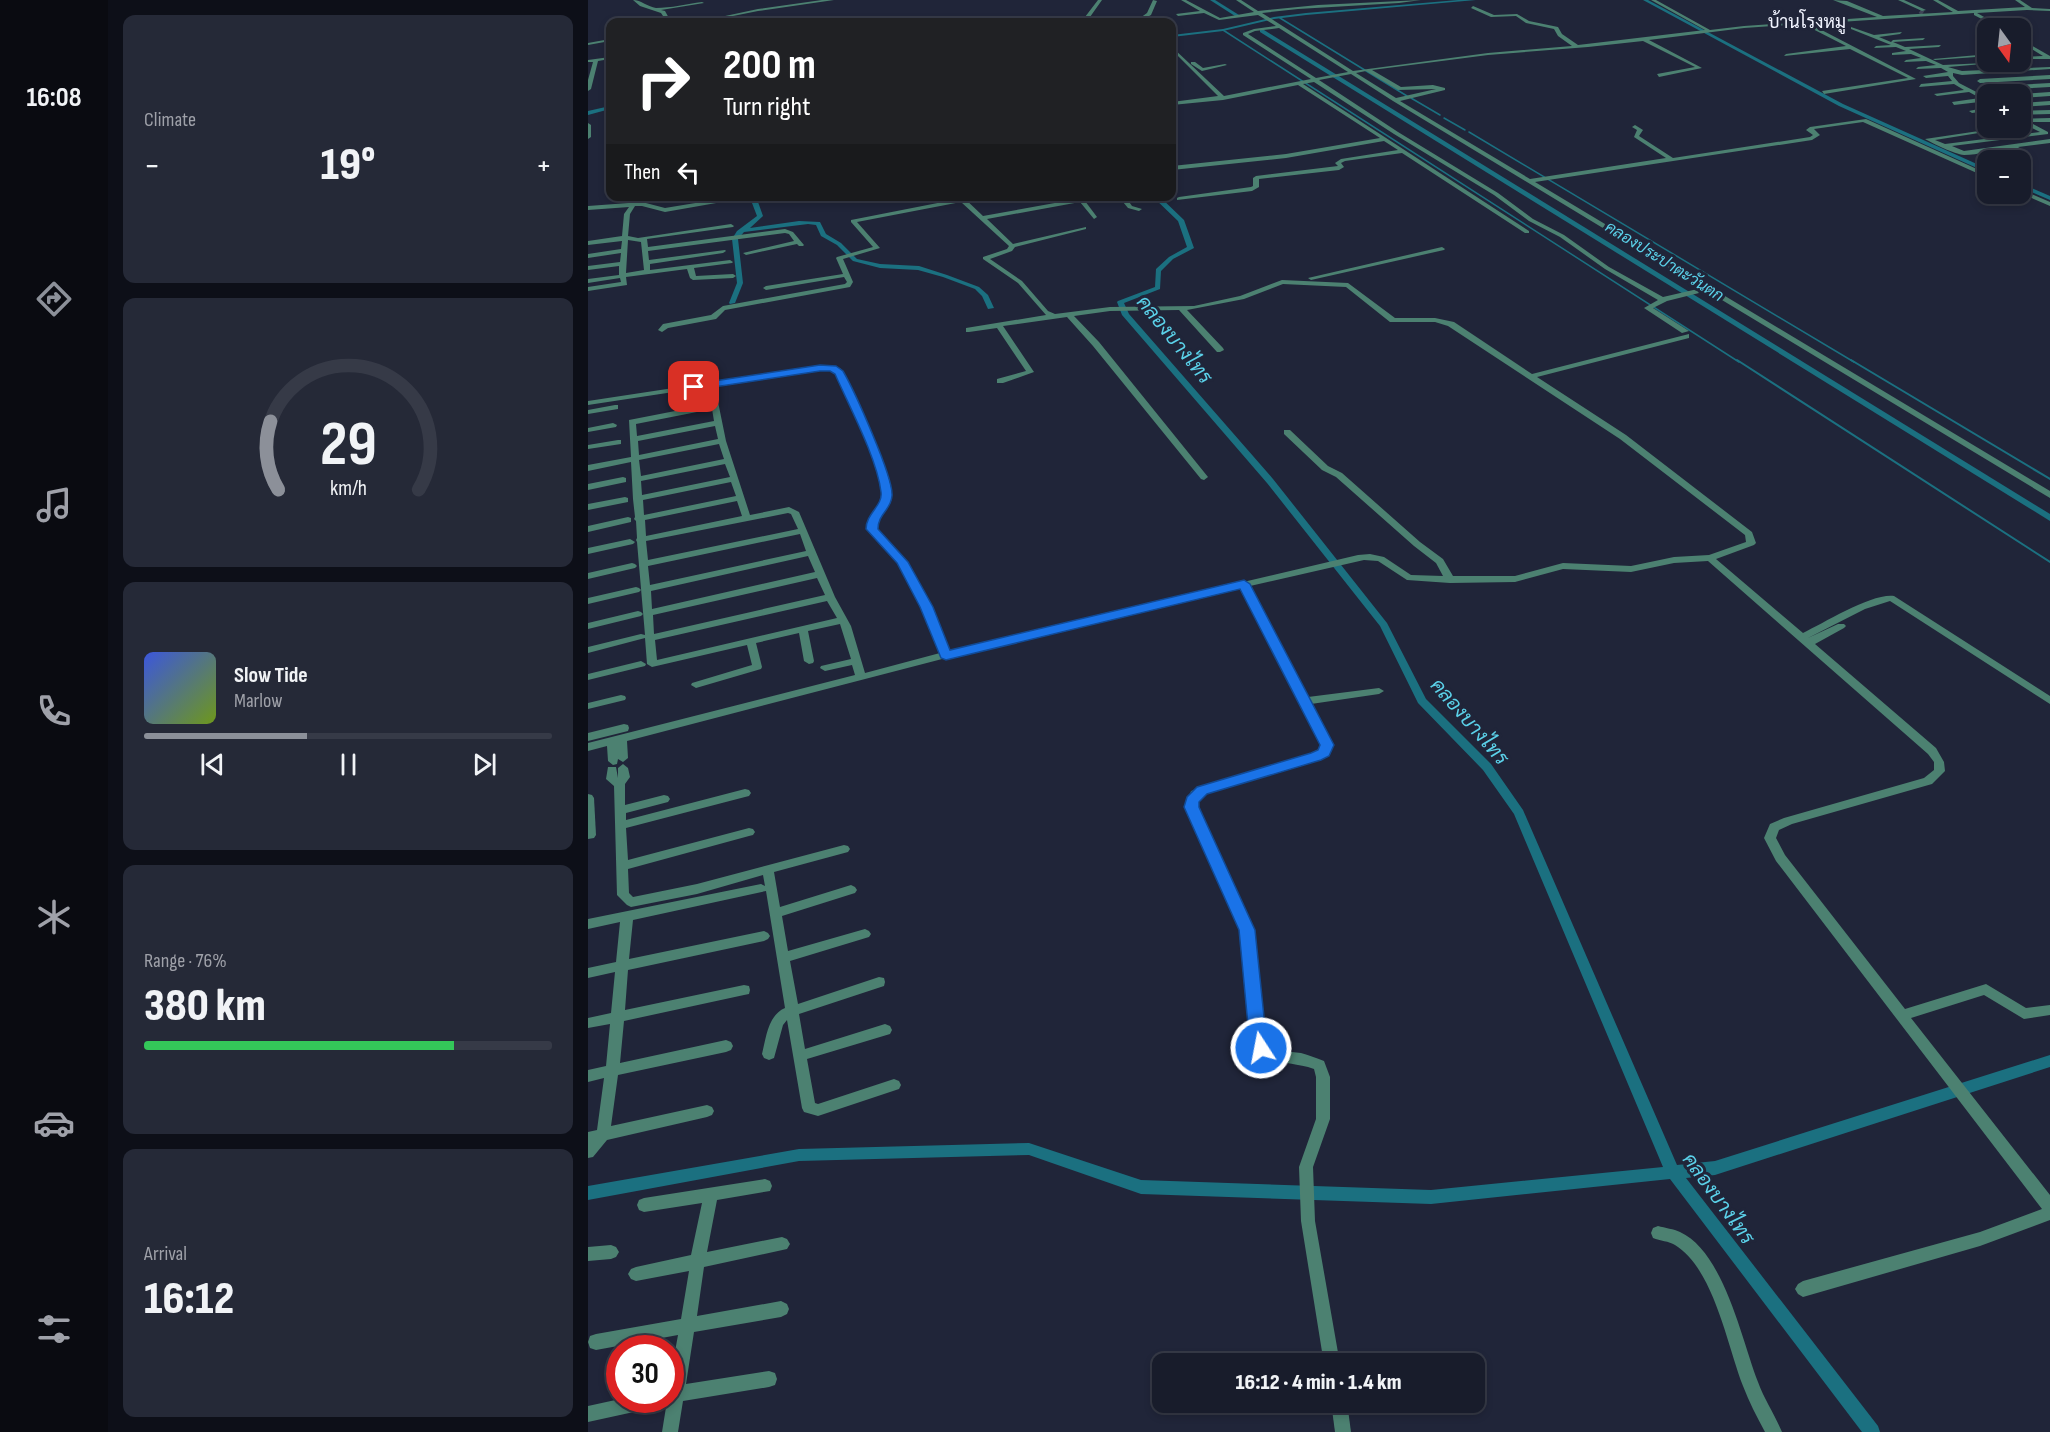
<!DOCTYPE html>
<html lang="en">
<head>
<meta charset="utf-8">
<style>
  :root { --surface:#181c2b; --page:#252937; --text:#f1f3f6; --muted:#9fa1a9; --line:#363a47; --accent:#8c9099 }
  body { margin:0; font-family:"Sofia Sans Condensed",Sarabun,sans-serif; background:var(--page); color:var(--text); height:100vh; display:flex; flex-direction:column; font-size:22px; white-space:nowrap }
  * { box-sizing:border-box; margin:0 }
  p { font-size:20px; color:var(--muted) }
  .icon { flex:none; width:33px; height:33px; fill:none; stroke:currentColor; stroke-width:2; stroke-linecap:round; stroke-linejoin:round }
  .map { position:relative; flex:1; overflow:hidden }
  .panel { display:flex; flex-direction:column; gap:15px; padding:15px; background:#0d0f18; width:480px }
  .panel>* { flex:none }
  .hud { position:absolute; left:18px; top:18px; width:570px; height:183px; border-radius:12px; box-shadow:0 3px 9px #0003,0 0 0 2px var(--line); background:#202124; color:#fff; overflow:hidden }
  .needle { width:39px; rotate:165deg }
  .fabs { position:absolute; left:1389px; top:18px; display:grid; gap:12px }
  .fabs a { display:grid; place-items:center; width:54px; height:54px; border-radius:12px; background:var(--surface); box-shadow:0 3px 9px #0003,0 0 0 2px var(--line); font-size:30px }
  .speed { position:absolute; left:18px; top:1335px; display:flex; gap:12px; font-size:30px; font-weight:700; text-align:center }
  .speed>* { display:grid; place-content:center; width:78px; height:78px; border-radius:50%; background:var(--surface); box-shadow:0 3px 9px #0003,0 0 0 2px var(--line); line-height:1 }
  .speed .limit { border:9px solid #d22; background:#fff; color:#111 }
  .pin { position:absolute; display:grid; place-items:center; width:51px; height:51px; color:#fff; margin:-26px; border-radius:12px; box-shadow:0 3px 9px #0006 }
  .me { position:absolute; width:66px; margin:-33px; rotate:349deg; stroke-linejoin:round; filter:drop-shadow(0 0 4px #0008) }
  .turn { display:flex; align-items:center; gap:21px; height:126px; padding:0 18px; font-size:27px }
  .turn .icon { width:78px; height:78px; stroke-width:2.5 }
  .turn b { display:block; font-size:42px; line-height:51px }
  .then { display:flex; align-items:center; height:57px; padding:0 18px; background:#0003; gap:12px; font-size:22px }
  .big { font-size:45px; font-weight:800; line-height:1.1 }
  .panel .widget { flex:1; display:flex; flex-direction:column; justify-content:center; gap:9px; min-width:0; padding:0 21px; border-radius:12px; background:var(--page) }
  .panel .dial { align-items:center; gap:0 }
  .dial svg { height:156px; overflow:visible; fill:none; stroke:var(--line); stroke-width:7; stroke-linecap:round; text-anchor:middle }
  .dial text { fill:var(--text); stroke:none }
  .song { display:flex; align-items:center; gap:18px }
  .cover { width:72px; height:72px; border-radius:9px; background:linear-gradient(135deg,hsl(230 70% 55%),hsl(80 70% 35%)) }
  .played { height:6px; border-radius:3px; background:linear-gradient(90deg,var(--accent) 40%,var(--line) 40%) }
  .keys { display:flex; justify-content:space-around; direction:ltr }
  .heat { display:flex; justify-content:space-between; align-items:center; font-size:33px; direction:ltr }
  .charge { height:9px; border-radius:4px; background:linear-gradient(90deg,#34c759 76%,var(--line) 0) }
  .trip { position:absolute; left:564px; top:1353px; width:333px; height:60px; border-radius:12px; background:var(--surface); box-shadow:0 3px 9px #0003,0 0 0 2px var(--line); font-weight:800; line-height:60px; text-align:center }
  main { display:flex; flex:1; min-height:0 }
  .tab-bar { display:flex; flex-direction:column; width:108px; justify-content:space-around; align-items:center; background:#0a0b11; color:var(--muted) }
  .tab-bar .icon { width:42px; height:42px }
  .tab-bar .on { color:var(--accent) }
  .tab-bar b { font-size:27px; color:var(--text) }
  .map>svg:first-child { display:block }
</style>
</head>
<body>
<main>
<nav class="tab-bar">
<b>16:08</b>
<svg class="icon on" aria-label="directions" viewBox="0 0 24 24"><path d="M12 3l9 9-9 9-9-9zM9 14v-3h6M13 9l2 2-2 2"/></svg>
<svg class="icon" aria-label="music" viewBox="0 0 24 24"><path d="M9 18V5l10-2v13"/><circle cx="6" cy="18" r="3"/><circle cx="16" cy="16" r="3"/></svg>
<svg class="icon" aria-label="phone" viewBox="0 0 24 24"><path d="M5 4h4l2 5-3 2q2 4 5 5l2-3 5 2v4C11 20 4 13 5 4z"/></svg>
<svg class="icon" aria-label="climate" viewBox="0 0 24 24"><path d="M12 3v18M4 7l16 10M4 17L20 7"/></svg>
<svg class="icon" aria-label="car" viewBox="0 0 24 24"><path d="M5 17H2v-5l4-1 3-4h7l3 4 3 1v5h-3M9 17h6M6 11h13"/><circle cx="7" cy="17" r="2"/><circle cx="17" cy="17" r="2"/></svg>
<svg class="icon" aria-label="filters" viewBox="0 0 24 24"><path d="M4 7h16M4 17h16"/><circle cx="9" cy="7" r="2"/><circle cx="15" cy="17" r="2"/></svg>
</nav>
<section class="panel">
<div class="widget"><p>Climate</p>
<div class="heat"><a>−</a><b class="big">19°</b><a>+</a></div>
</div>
<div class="widget dial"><svg viewBox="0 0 100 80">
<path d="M14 69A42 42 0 1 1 86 69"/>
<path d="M14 69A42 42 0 0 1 10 34" stroke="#8c9099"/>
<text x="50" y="56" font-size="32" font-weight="700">29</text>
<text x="50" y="72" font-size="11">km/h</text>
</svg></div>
<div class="widget">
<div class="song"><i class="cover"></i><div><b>Slow Tide</b><p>Marlow</p></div></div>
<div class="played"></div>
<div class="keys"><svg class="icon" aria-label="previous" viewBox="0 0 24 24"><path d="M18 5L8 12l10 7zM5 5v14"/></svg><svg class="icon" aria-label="pause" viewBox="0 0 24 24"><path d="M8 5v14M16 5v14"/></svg><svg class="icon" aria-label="next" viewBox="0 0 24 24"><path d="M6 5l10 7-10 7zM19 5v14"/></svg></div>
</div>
<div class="widget"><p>Range · 76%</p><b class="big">380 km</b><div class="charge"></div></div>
<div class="widget"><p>Arrival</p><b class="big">16:12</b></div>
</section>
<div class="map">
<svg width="1462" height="1432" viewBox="0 0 1462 1432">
  <rect width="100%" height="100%" fill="#202539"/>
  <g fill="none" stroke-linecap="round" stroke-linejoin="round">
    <!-- stream-far1 -->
    <g stroke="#1b7080" stroke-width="1.5">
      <path d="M692 18 819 96"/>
      <path d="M635 30 1151 362"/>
      <path d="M823 98 852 115"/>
      <path d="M856 118 877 130"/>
      <path d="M881 132 1266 362"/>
    </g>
    <!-- stream -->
    <g stroke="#1b7080" stroke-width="2">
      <path d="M1149 360 1462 562"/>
      <path d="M1263 360 1462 479"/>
    </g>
    <!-- canal -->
    <g fill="#1b7080" fill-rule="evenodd">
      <path d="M622 0H627L651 15 647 16Z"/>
      <path d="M870 0H888L718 15 686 19 635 31 584 37V35L635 29 686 17 718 13Z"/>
      <path d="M1055 0H1060L1255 104 1400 169V173L1251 106Z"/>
      <path d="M672 30H676L1462 514V521L672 32Z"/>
      <path d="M22 106V109L0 115V111Z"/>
      <path d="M1432 183 1462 196V200L1432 187Z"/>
      <path d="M158 196H165L170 202 175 216 162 228 211 221 232 222 238 234 253 243 269 259 292 264 331 266 359 275 391 287 400 295 406 308 400 309 394 296 387 289 355 277 330 270 292 268 265 261 249 245 233 236 228 225 220 224 156 232 150 239 155 283 147 303 142 304 141 303 149 283 144 239 149 231 169 216 164 203Z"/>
      <path d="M564 196H571L596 220 606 248 585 259 573 271 572 289 536 303 541 314 685 479 799 623 838 699 903 764 935 810 1089 1165 1127 1161 1462 1055V1067L1127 1175 1098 1178 1290 1426 1292 1432H1274L1082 1179 843 1204 553 1194 441 1155 211 1161 0 1200V1186L211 1149 441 1143 553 1180 843 1190 1075 1167 926 814 895 770 830 703 792 626 679 483 534 315 529 302 530 301 567 287 568 269 581 257 599 247 590 221Z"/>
    </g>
    <!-- minor-tunnel -->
    <g stroke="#3f4457" stroke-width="5" stroke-dasharray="5 2" stroke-linecap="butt">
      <path d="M1332 11 1335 13"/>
      <path d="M1253 27 1256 29"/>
    </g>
    <!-- minor -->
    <g fill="#4c8171" fill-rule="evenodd">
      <path d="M45 0C53 0 60 7 68 8 83 8 99 4 114 2L116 3 73 10 77 11 82 20 95 18 97 19 77 22V18L57 20 59 18 75 16 73 13 52 6Z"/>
      <path d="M234 0H246L170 11 115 22H109L170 9Z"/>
      <path d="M510 0H514L502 17 552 18 559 13 565 0 569 1 563 15 553 20 448 19 446 22H442V18L448 17H497Z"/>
      <path d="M593 0H598L632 18 666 12 648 0H653L670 11 730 5 833 0 811 3 710 9 674 13 765 71 900 53 984 46 970 36 966 29 938 23 928 16 903 17 883 8 885 6 906 15 929 14 941 21 970 27 974 34 990 45 1117 30 1063 0H1068L1122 30 1156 26 1289 17 1245 0 1259 1 1295 16 1365 12 1345 0H1350L1370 11 1437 7 1427 0H1432L1444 8 1462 9V11L1439 10 1389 13 1416 28H1411L1386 15V13L1222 24 1328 79 1236 94 1234 91 1320 78 1262 49 1196 56 1198 54 1258 46 1215 24 1156 28 1061 40 1114 68 1071 77 1069 74 1107 67 1055 41 1000 47 900 55 784 70 813 87 845 85 857 88V90L812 101 942 179 1078 158 1046 137 1049 130 1044 127 1047 125 1055 130 1051 136 1085 158 1222 137 1225 135 1218 130 1222 127 1278 119 1400 174V178L1275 122 1226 129 1232 135 1224 140 947 182 1462 491V498L1119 291 1079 301 1065 308 1101 331 1094 333 1056 308 1070 300 1017 269 972 237 941 221 906 195 806 134 726 82 715 84 941 231V233H937L814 153 757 161 753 163 756 167 751 170 671 179V187L664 191 589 200V198L591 197 663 187 665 186V178L668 176 750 166 747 163 753 159 810 150 796 141 698 158 584 170V166L698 154 792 138 710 85 635 100 584 105V102L630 96 584 50V47L636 96 723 79 655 35V33L666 29 688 26 670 15 631 20 616 13 590 16 588 14 612 11ZM691 28 760 72 728 78 660 34 667 31ZM778 71 810 90 848 89 808 98 768 73ZM763 74 805 101 1114 288 1075 297 1021 267 976 235 945 219 910 193 810 132 731 80Z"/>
      <path d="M1310 0H1316L1338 10 1334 11Z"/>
      <path d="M1263 27 1286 35 1314 32 1312 34 1291 37 1303 42 1305 40 1337 38 1335 40 1305 42 1317 47 1353 45 1351 47 1321 49 1355 65 1418 62 1360 67 1374 71 1462 67V69L1374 75 1365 73V76L1371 83 1400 98V101L1366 105 1364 102 1392 98 1381 92 1349 96 1346 94 1376 90 1366 84 1331 87 1333 84 1364 81 1360 76 1338 78 1335 76 1360 72 1353 68 1328 69 1330 67 1348 65 1338 61 1316 62 1318 60 1333 58 1323 54 1304 55V53L1318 51 1308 47 1286 48 1288 46 1303 45 1263 29Z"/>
      <path d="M22 39V41L0 45V43Z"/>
      <path d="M1432 39 1462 56V59H1432V57L1455 56 1432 42Z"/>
      <path d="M1390 55 1388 57 1347 60 1345 59Z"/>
      <path d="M22 57V59L10 61 3 89 0 91V80L5 62H0V60Z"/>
      <path d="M603 62H607L615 68 637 64 639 65 614 71 603 64Z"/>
      <path d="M1462 75V79L1392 83 1389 81 1392 79Z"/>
      <path d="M1462 83V87L1409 90 1406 88 1409 86Z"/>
      <path d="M1462 92V96L1432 98V94Z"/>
      <path d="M1462 101V105L1432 107V103Z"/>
      <path d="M1400 107V111L1384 113 1381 111Z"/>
      <path d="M1462 110V114L1432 115V111Z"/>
      <path d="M1462 118V122H1441L1460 132V134L1364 146 1376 151 1462 139V143L1430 147 1441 153V155L1439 156 1400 160V162H1392V160L1433 153C1414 144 1397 155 1376 155 1366 154 1346 144 1337 139L1411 128H1422L1347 140 1357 144 1452 132 1432 122V119Z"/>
      <path d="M0 123 3 125V137L0 139Z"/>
      <path d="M1432 189 1462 202V206L1432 193Z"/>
      <path d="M150 196H168L77 212 54 206H47L42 214 40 236 50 238 143 224 146 226 145 227 59 239 60 247 197 229 205 232 216 245 215 246H211L209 244 158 255 155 253 206 241 201 234 197 233 60 251 61 260 137 250 138 251 135 253 62 264V270L142 260 145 262 144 263 106 268 108 276 145 274 148 276 145 278 105 280 102 278 99 269 38 277 39 285 0 291V287L33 282 32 278 0 283V279L31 275V266L0 270V266L32 262 33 253 0 258V254L33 249 34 241 0 245V241L34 236 36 214 41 207 0 210V206L54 202 77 208ZM40 240 53 242 56 270 38 273Z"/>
      <path d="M367 196H374L395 216 489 199 487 196H494L495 198 521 196 497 201 509 217 506 219 492 202 399 219 425 244 498 227V229L427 247 424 251 402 259 434 281 460 311 467 314 522 307 606 306 652 296 694 280 760 283 807 318H847L866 322 944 374 1101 334V338L949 377 1038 435 1164 532 1168 543 1166 545 1128 559 1215 633C1236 623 1284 593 1306 596L1462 696V704L1302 601 1277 609 1220 638 1250 624H1256L1258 626 1256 628 1227 644 1348 748 1356 762 1357 771 1344 784 1204 824 1191 830 1188 838 1197 855 1317 1009 1398 984 1438 1008 1462 1005V1015L1436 1019 1396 995 1323 1018 1462 1195V1220L1392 1246 1215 1297 1210 1294 1207 1289 1210 1284 1215 1281 1392 1232 1454 1209 1188 861 1176 838 1182 824 1196 818 1336 778 1346 770V762L1340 754 1120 561 1086 563 1043 572 975 569 927 582 862 583 819 580 790 561 776 560 662 586 720 697 791 688 796 691 791 694 723 704 744 745 743 752 732 759 618 794 612 796 610 807 665 930 676 1036C684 1052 697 1051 713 1053 721 1055 728 1058 736 1061L742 1077V1119L725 1167 727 1221 752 1364H736L713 1221 711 1167 728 1119V1077L726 1069 720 1067C692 1060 677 1066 662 1036L653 930 598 807 603 791 724 753 734 747 653 588 358 658 39 741 40 758 35 762 30 759 29 764 25 765 20 761 19 746 0 751V743L267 675 264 665 237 671 232 668 233 666 263 659 252 624 220 631 226 661 225 663 221 664 216 661 211 633 168 643 174 667 173 669 108 688 103 685 104 683 164 665 159 645 64 667 59 664 57 638 0 653V647L53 634 57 635 49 542 48 540 49 538 48 521 46 519 47 517 45 499 43 462 0 471V465L43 457 41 420 123 404 121 394 110 393V389L124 390 128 392 138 441 162 515 201 507 211 512 247 597 263 626 277 673 352 653 333 607 310 563 280 529C280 515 294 509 295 496 295 472 260 394 246 372L240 369 224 371 0 405V401L224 367 240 365 252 368C267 392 302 467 303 495 303 508 289 515 288 529L319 562 343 607 361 651 770 555 782 554 796 557 823 575 855 576 848 563 826 546 748 477 734 470 696 434V430H702L740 466 754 473 832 542 855 559 865 576H927L975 563 1043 566 1086 557 1121 555 1158 542 1157 535 1032 439 860 326 847 322H802L758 287 695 284 656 299 599 310 635 348 636 350 632 352H629L591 310 522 311 486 316 511 342 620 477 616 480 613 479 505 346 479 317 415 326 446 372 415 383H409V379L438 371 409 328 381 332H378V328L458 315 430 283 395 259V257L419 249 421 246 373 202 269 222 292 248 255 259 265 282 262 287 137 310 128 319 80 328 74 332 70 330 75 324 123 315 135 306 257 284 259 282 256 277 178 290 175 288 178 286 255 274 248 258 249 257 285 247 263 222V220L370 199ZM124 409 126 421 49 436 48 424ZM127 426 130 439 51 455 50 441ZM131 444 136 459 53 476 51 460ZM137 464 142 477 54 495 53 481ZM143 482 148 496 56 515 55 500ZM149 501 154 516 58 536 57 520ZM200 513 203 514 210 529 60 560 58 541ZM212 534 218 551 62 585 60 566ZM220 556 227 572 64 609 63 591ZM229 578 237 595 66 634 65 615ZM239 601 249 618 69 660 67 640Z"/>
      <path d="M530 196H537L544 206 554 209 551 211 540 208Z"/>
      <path d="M854 247 857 249 856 250 723 280 720 278Z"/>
      <path d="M27 405H30V409L0 414V410Z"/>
      <path d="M25 423 29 425 28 427 0 432V428Z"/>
      <path d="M30 440H33V444L0 449V445Z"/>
      <path d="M35 477 38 478V482L0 490V484Z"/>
      <path d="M37 497 40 498V502L0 510V504Z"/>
      <path d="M40 517 43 518V522L0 532V526Z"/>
      <path d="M42 539 47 542 45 544 0 554V548Z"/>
      <path d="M44 563 47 564 49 566 47 568 0 579V573Z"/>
      <path d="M48 587 51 588 53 590 51 592 0 604V598Z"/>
      <path d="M50 611 53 612 55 614 53 616 0 629V623Z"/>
      <path d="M53 661 58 664 57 666 0 680V674Z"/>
      <path d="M33 695 37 696 38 698 37 700 0 709V703Z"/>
      <path d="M36 724 40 725 41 728 40 731 0 741V733Z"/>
      <path d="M35 764 40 768 42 777 37 784V805L76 795 80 796 82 799 80 802 38 813V820L157 789 161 790 163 793 161 796 157 797 38 828 40 860 161 828 165 829 167 832 165 835 161 836 40 869 41 893 45 897 109 884 256 845 260 846 262 849 260 852 186 872 192 907 263 885 267 887 269 890 267 893 194 916 200 951 277 929 281 931 283 934 281 937 202 961 210 1004 291 977 296 978 297 982 296 986 211 1014 217 1049 297 1024 302 1026 304 1030 302 1034 219 1059 227 1103 230 1104 306 1079 311 1081 313 1085 311 1089 230 1116 216 1112 214 1108 199 1020 195 1025 186 1058 181 1060 176 1058 174 1054C178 1038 180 1015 197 1008L178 891 45 920 41 959 176 931 180 933 182 936 180 939 176 941 40 970 37 1010 156 985 161 986 162 990 161 994 156 995 36 1021 32 1063 138 1040 143 1042 145 1046 143 1050 138 1052 30 1075 23 1126 119 1105 124 1107 126 1111 124 1115 119 1117 19 1140 5 1157 0 1158V1132L9 1130 16 1078 0 1082V1070L18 1066 22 1024 0 1028V1018L23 1013 27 972 0 978V968L28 962 32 922 0 929V919L173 884 177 886 175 875 109 894 43 907 39 905 29 895 26 786 18 779 20 767H28L30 778V768Z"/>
      <path d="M0 794 4 795 6 798 8 835 6 838 0 839Z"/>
      <path d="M177 1179 182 1181 184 1186 182 1191 129 1200 119 1252 194 1237 199 1239 202 1244 199 1249 116 1267 109 1316 193 1301 199 1304 201 1309 199 1314 193 1317 106 1332 98 1384 181 1371 187 1373 189 1379 187 1385 181 1387 95 1401 90 1432H74L79 1401 77 1400H82V1379L90 1335 8 1350 2 1348 0 1342 2 1336 8 1334 93 1319 101 1271 48 1281 43 1279 40 1274 43 1269 48 1267 103 1255 114 1203 56 1212 51 1210 49 1205 51 1200 56 1198Z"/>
      <path d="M1070 1226C1077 1228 1086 1229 1092 1232 1136 1252 1154 1341 1170 1382 1176 1399 1187 1415 1194 1432H1177C1169 1417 1161 1402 1155 1386 1139 1345 1126 1269 1087 1245 1081 1241 1072 1241 1065 1238L1063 1233 1065 1228Z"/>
      <path d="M23 1245 28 1247 31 1252 28 1257 23 1259 0 1261V1247Z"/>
      <path d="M32 1399V1400H72L70 1406 64 1408 0 1422V1406Z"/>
      <path d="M743 1402H759L763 1432H747Z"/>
    </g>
  </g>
  <!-- route -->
  <path fill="#1a73e8" stroke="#114b97" stroke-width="1.5" d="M232 365 248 366 255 371C266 390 306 478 304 496 303 510 290 514 290 529L320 562 345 607 362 650 656 580 662 584 746 745 741 756 733 760 619 794 611 802V807L667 930 678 1036 682 1048 679 1054 673 1056 667 1054 661 1036 651 930 596 807 599 797 609 787 723 753 730 750 732 745 652 589 358 660 353 658 332 607 309 563 278 529C278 513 295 506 293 492 289 458 261 406 247 374L242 371H232L106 390 101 387 106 384Z"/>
  <g text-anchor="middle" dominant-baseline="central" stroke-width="6" stroke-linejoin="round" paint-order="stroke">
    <!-- far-water labels -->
    <g font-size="16" font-style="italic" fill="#5bd1e9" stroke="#202539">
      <text transform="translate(1076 262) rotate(32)">คลองประปาตะวันตก</text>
    </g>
    <!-- far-quarter labels -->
    <g font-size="18" fill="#f0f3fe" stroke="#202539">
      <text x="1219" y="22">บ้านโรงหมู</text>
    </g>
    <!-- water labels -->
    <g font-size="20" font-style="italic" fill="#5bd1e9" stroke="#202539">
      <text transform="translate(586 340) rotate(51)">คลองบางไทร</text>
      <text transform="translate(881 722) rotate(49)">คลองบางไทร</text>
      <text transform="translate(1130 1199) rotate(54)">คลองบางไทร</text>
    </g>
  </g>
</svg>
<div class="fabs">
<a><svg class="needle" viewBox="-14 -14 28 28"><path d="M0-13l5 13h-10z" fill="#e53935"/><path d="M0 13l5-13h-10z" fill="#9fa1a9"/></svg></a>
<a>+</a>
<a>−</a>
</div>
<div class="speed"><div class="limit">30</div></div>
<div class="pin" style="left:106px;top:387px;background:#d93025"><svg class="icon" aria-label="arrive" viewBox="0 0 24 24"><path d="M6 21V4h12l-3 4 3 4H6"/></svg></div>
<svg class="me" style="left:673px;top:1048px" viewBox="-20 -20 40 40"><circle r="17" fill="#1a73e8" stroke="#fff" stroke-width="3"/><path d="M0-11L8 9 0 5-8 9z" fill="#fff"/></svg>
<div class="trip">16:12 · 4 min · 1.4 km</div>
<div class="hud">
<div class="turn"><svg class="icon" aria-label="right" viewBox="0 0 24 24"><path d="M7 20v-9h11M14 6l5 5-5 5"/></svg><div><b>200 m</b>Turn right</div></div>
<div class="then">Then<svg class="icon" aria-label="left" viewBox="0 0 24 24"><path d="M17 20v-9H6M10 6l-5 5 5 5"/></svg></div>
</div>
</div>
</main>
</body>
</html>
